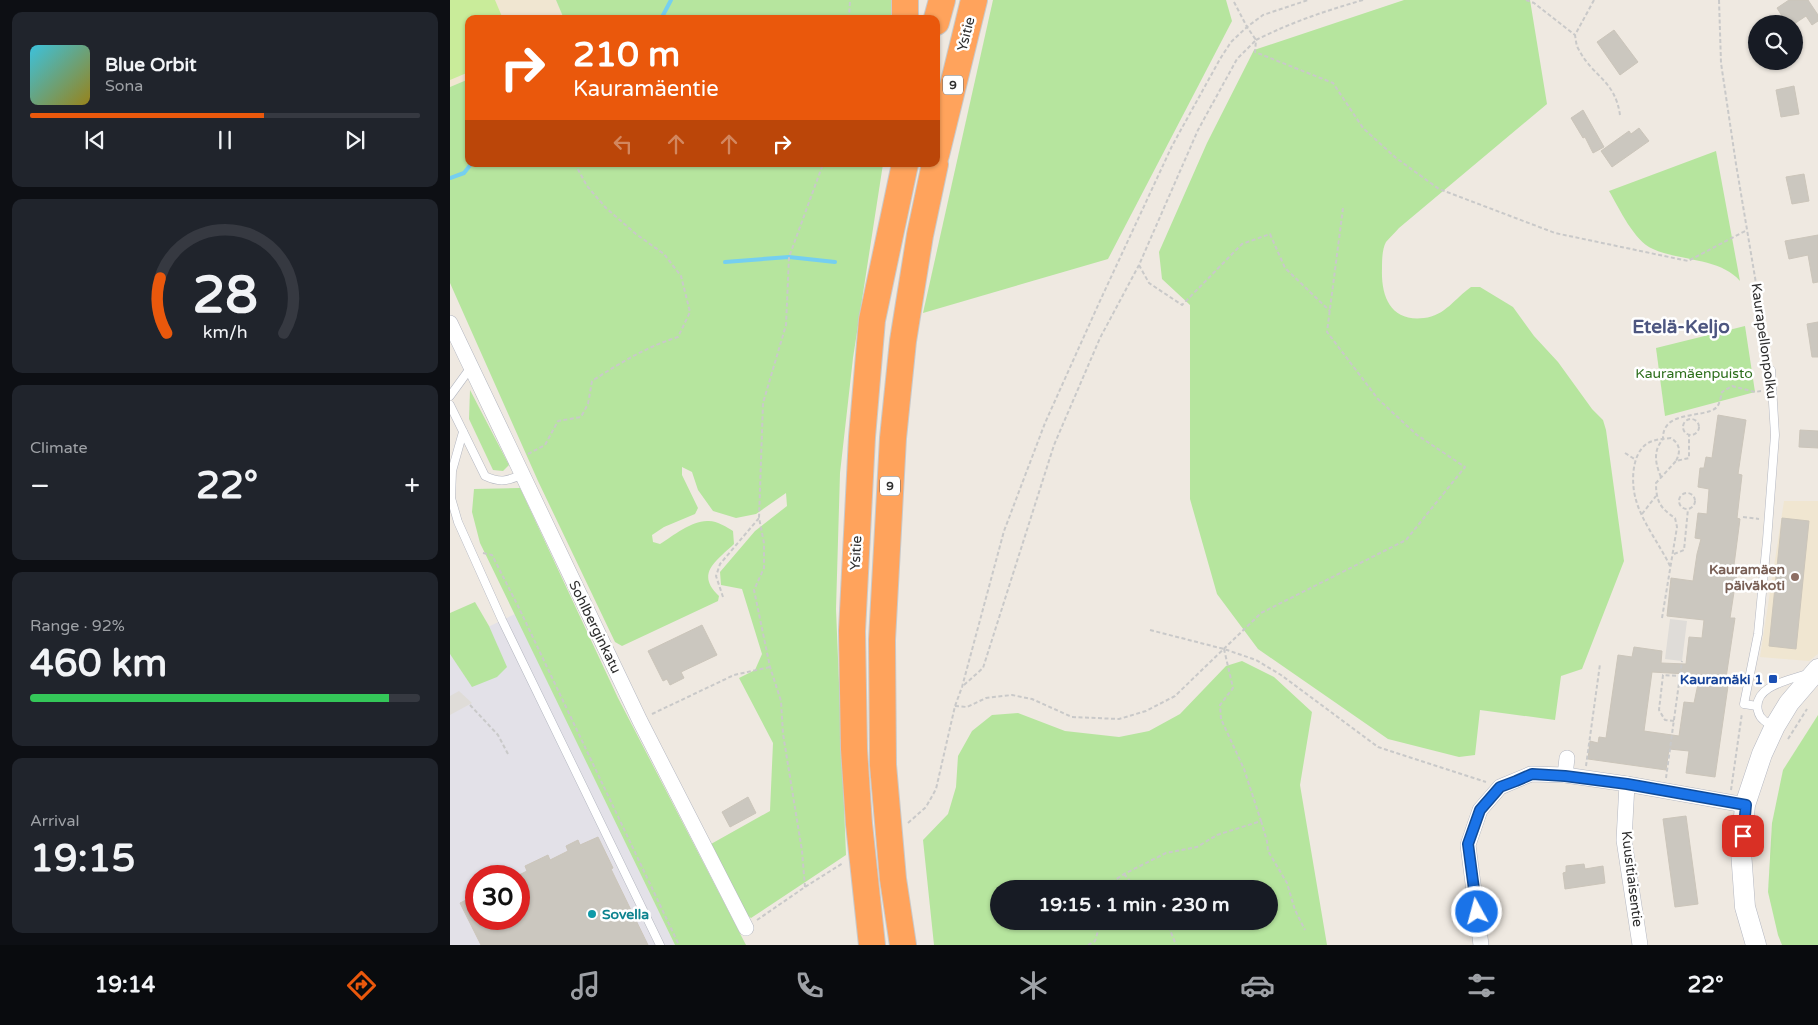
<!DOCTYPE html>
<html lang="en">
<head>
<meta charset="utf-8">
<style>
  :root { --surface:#171b24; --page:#20242c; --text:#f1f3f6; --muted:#9ea1a6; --line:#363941; --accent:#ea580c }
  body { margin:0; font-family:"Varela Round",sans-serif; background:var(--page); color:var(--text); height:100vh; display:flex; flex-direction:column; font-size:19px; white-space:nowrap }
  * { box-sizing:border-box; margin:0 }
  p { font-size:16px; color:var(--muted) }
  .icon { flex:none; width:28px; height:28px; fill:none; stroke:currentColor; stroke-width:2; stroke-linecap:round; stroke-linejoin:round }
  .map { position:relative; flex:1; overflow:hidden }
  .sheet { display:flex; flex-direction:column; gap:12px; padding:12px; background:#0d0f14; width:450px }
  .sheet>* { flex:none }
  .hud { position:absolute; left:15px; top:15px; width:475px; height:152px; border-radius:10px; box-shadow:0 1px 4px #0004; background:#ea580c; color:#fff; overflow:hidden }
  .fabs { position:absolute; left:1298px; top:15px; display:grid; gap:10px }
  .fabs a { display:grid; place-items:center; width:55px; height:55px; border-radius:50%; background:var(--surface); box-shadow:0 1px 4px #0004; font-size:25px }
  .speed { position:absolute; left:15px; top:865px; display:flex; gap:10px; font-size:25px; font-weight:700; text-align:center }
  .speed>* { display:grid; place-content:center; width:65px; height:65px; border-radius:50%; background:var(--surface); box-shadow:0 1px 4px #0004; line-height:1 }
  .speed .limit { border:8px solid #d22; background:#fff; color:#111 }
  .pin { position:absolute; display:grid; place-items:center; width:42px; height:42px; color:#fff; margin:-21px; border-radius:10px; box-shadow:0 2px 8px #0006 }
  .me { position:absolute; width:55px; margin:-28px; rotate:353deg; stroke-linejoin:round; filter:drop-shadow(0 0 4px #0008) }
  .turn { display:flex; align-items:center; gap:18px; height:105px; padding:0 25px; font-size:22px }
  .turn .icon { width:65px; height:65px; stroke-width:2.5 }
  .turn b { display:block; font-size:35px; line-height:42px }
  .lanes { display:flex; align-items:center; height:48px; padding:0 25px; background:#0003; justify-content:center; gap:25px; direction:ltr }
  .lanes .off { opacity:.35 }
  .big { font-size:38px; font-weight:700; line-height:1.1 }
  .sheet .tile { flex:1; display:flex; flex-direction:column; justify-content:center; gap:8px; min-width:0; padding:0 18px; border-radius:10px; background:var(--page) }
  .sheet .dial { align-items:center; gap:0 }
  .dial svg { height:130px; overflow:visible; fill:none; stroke:var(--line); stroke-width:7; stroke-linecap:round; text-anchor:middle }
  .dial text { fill:var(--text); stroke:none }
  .song { display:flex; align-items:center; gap:15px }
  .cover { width:60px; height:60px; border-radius:8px; background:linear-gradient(135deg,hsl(190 70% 55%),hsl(50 70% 35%)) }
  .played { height:5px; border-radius:2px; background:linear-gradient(90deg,var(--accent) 60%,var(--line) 60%) }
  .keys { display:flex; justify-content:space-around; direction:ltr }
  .heat { display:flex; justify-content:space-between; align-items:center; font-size:28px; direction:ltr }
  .charge { height:8px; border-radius:4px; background:linear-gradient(90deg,#34c759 92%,var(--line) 0) }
  .trip { position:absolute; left:540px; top:880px; width:288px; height:50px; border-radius:25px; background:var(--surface); box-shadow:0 1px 4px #0004; font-weight:700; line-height:50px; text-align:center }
  .tab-bar { display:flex; height:80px; justify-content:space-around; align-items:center; background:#090b0e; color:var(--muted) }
  .tab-bar .icon { width:35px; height:35px }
  .tab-bar .active { color:var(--accent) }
  .tab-bar b { font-size:22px; color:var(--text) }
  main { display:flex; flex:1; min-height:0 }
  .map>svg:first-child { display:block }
</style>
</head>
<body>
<main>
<section class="sheet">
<div class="tile">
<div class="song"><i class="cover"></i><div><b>Blue Orbit</b><p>Sona</p></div></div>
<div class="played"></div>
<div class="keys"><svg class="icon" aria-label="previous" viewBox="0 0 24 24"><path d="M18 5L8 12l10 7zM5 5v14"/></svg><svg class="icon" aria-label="pause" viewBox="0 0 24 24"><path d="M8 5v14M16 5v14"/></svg><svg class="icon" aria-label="next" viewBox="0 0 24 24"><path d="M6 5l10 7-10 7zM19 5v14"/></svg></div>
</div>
<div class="tile dial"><svg viewBox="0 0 100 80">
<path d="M14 69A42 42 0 1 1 86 69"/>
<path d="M14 69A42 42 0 0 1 10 35" stroke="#ea580c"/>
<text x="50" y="56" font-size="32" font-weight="700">28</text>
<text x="50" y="72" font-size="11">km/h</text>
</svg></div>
<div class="tile"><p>Climate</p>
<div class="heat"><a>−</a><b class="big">22°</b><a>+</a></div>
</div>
<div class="tile"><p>Range · 92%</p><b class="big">460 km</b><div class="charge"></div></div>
<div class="tile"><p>Arrival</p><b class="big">19:15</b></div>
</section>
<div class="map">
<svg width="1368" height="945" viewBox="0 0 1368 945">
  <rect width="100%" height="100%" fill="#efe9e1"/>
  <!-- industrial -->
  <path fill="#e3e1e8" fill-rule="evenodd" d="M65 614 123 734 225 945H0V645ZM26 876H69V919H26Z"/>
  <!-- education -->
  <g fill="#f0e6d1">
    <path d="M0 0H106L114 19H19V79L0 87Z"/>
    <path d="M1334 501H1368V654L1359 661 1310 657Z"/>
  </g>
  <!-- green -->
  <g fill="#b6e59e" fill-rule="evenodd">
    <path d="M106 0H448V19H114Z"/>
    <path d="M543 0H776L782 21 658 259 473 313Z"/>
    <path d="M954 0H1080L1097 104 949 228C945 233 940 237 936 242 932 249 932 261 932 269 931 297 941 322 974 318 995 316 1005 298 1021 287H1030L1063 307 1084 336 1108 362 1142 409 1153 420 1156 430 1174 561 1132 669 1111 676 1105 720 1030 710 1025 755 1009 757 938 739 808 649 767 594 740 499V305L712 279 709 252 757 143 804 50Z"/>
    <path d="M19 79V164H433L403 358 390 473 386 609 396 855 301 918 297 915 261 844 320 811 323 743 289 678 305 670 312 654 292 589 271 585 270 572 305 531 337 506 336 493 306 514 286 518 263 511 248 490 242 472 232 467V475L248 508 245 514 214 527 202 535 203 542 210 544C223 536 241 521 257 521 266 520 277 527 283 531L284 544C266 561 245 574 269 596L268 601 172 646 165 642 88 481 0 283V87Z"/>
    <path d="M1266 151 1290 281C1271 258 1229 261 1203 249 1184 241 1169 208 1159 191Z"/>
    <path d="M1295 326 1305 392 1215 416 1206 348Z"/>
    <path d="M20 390 59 465 53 471 43 470 19 419Z"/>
    <path d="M70 488 168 698 296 945H225L30 543 22 512 24 489Z"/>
    <path d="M25 602 39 626 57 667 47 677 22 687 0 654V613Z"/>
    <path d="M792 661 824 677 862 712 850 785 877 945H484L473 840 498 814 506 787 508 756 522 731 542 715 568 713 615 731 669 737 699 731 730 714 776 666ZM549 889H819V921H549Z"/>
    <path d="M1368 715V945H1332L1328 935 1318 892 1322 823 1333 770Z"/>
  </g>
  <!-- pitch -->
  <path fill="#c9ec9a" d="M0 0H45L53 19H19V72L0 80Z"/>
  <!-- plaza -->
  <g fill="#dfdcd8">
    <path d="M1220 619 1237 621 1232 661 1215 659Z"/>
    <path d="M9 691 22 703 0 715V696Z"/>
  </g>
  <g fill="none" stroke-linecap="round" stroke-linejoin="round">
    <!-- stream -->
    <g stroke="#75cff0" stroke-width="4">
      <path d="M211 19 221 0"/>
      <path d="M0 178 14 173 21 164"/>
      <path d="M275 262 339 257 385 262"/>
    </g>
  </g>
  <!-- building -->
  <g fill="#cbc7bf" stroke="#cbc5ba" fill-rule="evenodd">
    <path d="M1339 0H1358L1368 15V21L1362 25 1356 16 1344 24H1337L1327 8Z"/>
    <path d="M1164 30 1188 62 1170 75 1147 42Z"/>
    <path d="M1344 86 1349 114 1331 117 1326 90Z"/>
    <path d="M1133 110 1154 147 1143 153 1135 137 1133 138 1121 118Z"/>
    <path d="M1189 128 1199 141 1162 167 1151 151 1179 131 1181 134Z"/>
    <path d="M1354 174 1359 201 1342 204 1336 177Z"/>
    <path d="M1368 235V282L1363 283 1358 255 1339 259 1335 241Z"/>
    <path d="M1368 322V357H1362L1357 324Z"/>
    <path d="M1268 415 1296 420 1288 474 1292 475 1287 518 1290 519 1284 565 1288 566 1280 618H1285L1276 678 1279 679 1265 777 1236 773 1239 751 1219 749 1216 770 1138 759 1140 741 1148 743 1149 737 1156 738 1168 655 1182 657 1184 647 1212 651 1211 663 1236 664 1239 637 1252 638 1254 620 1217 616 1221 578 1243 581 1247 554 1251 539 1245 538 1248 513 1257 514 1259 489 1248 487 1250 468H1254L1256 457 1262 458ZM1202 672 1236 674 1235 676 1249 679 1244 703 1234 702 1229 736 1194 731Z"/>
    <path d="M1350 430 1368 431V448L1349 447Z"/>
    <path d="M1332 518 1359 521 1346 649 1319 646Z"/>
    <path d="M252 625 267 655 231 672 234 678 220 685 217 679 213 681 198 651Z"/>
    <path d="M298 797 306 813 280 827 272 812Z"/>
    <path d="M1236 816 1248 904 1225 907 1213 819Z"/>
    <path d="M148 837 163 868 161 869 198 945H31L10 903 26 895V919H69V875L77 871 75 866 98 855 100 860 118 851 116 846 128 840 130 845Z"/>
    <path d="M1134 864 1135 869 1153 866 1155 883 1115 889 1113 873 1116 872V866Z"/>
  </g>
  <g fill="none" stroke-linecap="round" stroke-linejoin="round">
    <!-- lane casing -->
    <g stroke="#b4b7c1" stroke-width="9">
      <g id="lane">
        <path d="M0 396 21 367"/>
        <path d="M0 405 35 476C50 483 57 481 71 475"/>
        <path d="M13 432 2 471 1 498 8 522 52 620 210 945"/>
        <path d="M1307 706 1294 704 1308 634 1317 540 1325 435 1321 370"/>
        <path d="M1325 726C1317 723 1310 720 1308 711 1302 686 1340 680 1357 674"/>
      </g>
    </g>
    <!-- street casing -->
    <g stroke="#b4b7c1" stroke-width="16">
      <g id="street">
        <path d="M0 323 190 721 296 928"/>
        <path d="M1115 775 1117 758"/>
        <path d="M1177 784 1174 840 1190 945"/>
        <path d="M1031 945 1018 845 1030 810 1050 787 1081 774 1115 775 1177 784 1295 805"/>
      </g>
    </g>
    <!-- secondary casing -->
    <g stroke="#b4b7c1" stroke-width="21">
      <path id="secondary" d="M1306 945 1295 907 1291 851 1295 805 1312 754 1325 726 1339 703 1368 669"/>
    </g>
    <!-- highway casing -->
    <g stroke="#c9c9c9" stroke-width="28">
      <g id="highway">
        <path d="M455 19V0"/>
        <path d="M486 22 492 0"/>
        <path d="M486 155 524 0"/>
        <path d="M422 945 409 824 404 749 402 631 412 437 422 320 455 164"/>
        <path d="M453 945 443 879 433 765 432 640 443 438 453 341 470 235 485 164"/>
      </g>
    </g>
    <!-- path -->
    <g stroke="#c9c9c9" stroke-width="2" stroke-dasharray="4 2.5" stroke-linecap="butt">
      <path d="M913 0C875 11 842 22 806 40L805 52 883 83 913 128 946 158 989 189 1105 233 1238 261 1297 230"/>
      <path d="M1076 0 1084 3 1125 35"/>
      <path d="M1144 0 1125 35C1126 40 1126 46 1129 50 1143 77 1165 80 1170 115"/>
      <path d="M1269 0 1271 63 1286 164 1319 361"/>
      <path d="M399 19 400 0"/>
      <path d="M689 265 699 283 732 305 792 244 820 234 835 268 880 311"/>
      <circle cx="1241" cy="427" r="8"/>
      <path d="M1175 453 1186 460"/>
      <path d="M78 454 95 445 108 421 131 417 138 404 142 381C170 363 196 347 228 337L240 312 231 276 214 254 186 234 156 208 137 186 125 164"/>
      <path d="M1211 477C1205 463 1203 451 1213 439 1212 409 1255 419 1267 407 1270 403 1271 396 1272 392L1282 386 1305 392 1311 391"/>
      <circle cx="1237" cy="501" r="8"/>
      <path d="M1192 514 1206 496"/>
      <path d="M1293 517 1309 519"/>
      <path d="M33 553 42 555 68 606 229 945"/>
      <path d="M1224 554 1234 550 1238 509"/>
      <path d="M1220 566C1210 545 1192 522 1186 500 1181 484 1181 453 1198 443 1205 439 1213 439 1221 438 1230 444 1231 451 1226 461"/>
      <path d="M273 597 266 576 270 564 309 518"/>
      <path d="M1212 618 1227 527 1225 518C1210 508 1206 501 1206 483L1226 461 1239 458V435"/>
      <path d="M700 630 774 649 806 660 831 675 928 747 1036 782"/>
      <path d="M514 685 533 668 604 445 650 338 689 265 748 130 787 59 806 40 797 27 783 0"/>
      <path d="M20 705 48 735 58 754"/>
      <path d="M505 706 517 707 536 698 562 695 582 699 622 717 669 719 696 711 725 696 811 613 956 540 1015 467 967 435 928 399 877 332 893 208"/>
      <path d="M202 714 284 675 320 667"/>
      <path d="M1224 721 1215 720 1209 710 1213 675 1230 676"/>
      <path d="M1338 739 1357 709"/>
      <path d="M1136 766 1150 664"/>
      <path d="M1216 778 1232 661"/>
      <path d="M1281 790 1292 713"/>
      <path d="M811 821 817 841 818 851 837 883 845 910 855 930"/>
      <path d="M458 823 476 807 486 789 505 706 512 687 554 531 595 423 649 303 722 146 770 59 781 42 797 27 813 15 858 0"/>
      <path d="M674 874 687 889"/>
      <path d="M355 887 352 851 333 734 331 701 320 667 304 590 314 568V543L309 518 313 403 336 325 339 257 373 164"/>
      <path d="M660 889 662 882 674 874 716 853 747 847 767 835 811 821 794 769 771 719 770 705 783 688 774 649"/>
      <path d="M307 920 355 887 393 863"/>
      <path d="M715 921 718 925 726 945"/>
      <path d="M638 945 645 941 651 921"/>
    </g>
    <!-- lane -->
    <use href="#lane" stroke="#fff" stroke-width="8"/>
    <!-- street -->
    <use href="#street" stroke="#fff" stroke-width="15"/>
    <!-- secondary -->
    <use href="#secondary" stroke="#fff" stroke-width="20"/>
    <!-- highway -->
    <use href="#highway" stroke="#ffa35c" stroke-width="26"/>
  </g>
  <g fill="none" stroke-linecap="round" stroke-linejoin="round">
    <!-- route casing -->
    <g stroke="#114b97" stroke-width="12">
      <path id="route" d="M1027 912 1018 844 1030 810 1050 787 1066 781 1082 774 1115 776 1177 784 1296 805 1293 836"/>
    </g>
    <!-- route -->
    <use href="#route" stroke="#1a73e8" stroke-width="9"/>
  </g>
  <!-- markers -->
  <circle fill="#8d6e63" stroke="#fff" stroke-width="2" cx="1345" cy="577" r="5"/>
  <rect fill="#1a4fb4" stroke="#fff" stroke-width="2" x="1318" y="674" width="10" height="10" rx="2.5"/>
  <circle fill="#0f9aa8" stroke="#fff" stroke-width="2" cx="142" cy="914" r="5"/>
  <g text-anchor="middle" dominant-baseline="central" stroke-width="5" stroke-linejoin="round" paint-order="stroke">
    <!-- shield labels -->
    <g fill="#fff" stroke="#6d6d6d" stroke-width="1">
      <rect x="493" y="75.5" width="20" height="19" rx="4"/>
      <rect x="430" y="476.5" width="20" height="19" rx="4"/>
    </g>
    <g font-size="12" font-weight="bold" fill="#2e2e2e">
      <text x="503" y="85">9</text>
      <text x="440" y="486">9</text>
    </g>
    <!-- street labels -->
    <g font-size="14" fill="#2e2e2e" stroke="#fff">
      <text transform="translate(516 34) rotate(-76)">Ysitie</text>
      <text transform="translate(1314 341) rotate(82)">Kaurapellonpolku</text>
      <text transform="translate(406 553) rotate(-87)">Ysitie</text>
      <text transform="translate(145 627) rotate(64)">Sohlberginkatu</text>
      <text transform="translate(1182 879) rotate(83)">Kuusitiaisentie</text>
    </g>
    <!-- park labels -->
    <g font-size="14" fill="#2c6e1b" stroke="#fff">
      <text x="1244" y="373">Kauramäenpuisto</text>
    </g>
    <!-- education labels -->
    <g font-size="14" font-weight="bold" fill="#785e54" stroke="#fff" text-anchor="end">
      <text x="1335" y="569">Kauramäen<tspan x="1335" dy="16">päiväkoti</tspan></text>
    </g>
    <!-- transit labels -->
    <g font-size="14" font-weight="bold" fill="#164399" stroke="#fff" text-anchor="end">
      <text x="1313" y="679">Kauramäki 1</text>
    </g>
    <!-- culture labels -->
    <g font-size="14" font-weight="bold" fill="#0d838f" stroke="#fff" text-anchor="start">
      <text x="152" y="914">Sovella</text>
    </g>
    <!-- district labels -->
    <g font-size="19" font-weight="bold" fill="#4d5680" stroke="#fff">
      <text x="1231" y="327">Etelä-Keljo</text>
    </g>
  </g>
</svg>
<div class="fabs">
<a><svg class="icon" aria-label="search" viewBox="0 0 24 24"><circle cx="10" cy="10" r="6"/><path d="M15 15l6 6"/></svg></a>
</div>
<div class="speed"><div class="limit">30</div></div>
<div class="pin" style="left:1293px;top:836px;background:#d93025"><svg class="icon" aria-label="arrive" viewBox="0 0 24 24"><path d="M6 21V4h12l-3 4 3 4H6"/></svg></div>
<svg class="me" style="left:1027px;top:912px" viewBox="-20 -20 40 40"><circle r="17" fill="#1a73e8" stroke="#fff" stroke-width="3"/><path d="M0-11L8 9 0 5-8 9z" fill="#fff"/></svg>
<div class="trip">19:15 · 1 min · 230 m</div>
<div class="hud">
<div class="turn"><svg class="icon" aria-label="right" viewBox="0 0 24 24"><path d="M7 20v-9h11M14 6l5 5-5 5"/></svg><div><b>210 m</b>Kauramäentie</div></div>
<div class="lanes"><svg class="icon off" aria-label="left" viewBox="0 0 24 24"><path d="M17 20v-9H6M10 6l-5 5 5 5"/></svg><svg class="icon off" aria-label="ahead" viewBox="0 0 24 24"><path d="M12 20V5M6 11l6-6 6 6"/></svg><svg class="icon off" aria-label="ahead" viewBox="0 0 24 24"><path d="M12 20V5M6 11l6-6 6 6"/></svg><svg class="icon" aria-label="right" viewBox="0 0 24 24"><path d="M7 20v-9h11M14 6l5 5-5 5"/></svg></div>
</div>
</div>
</main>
<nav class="tab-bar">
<b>19:14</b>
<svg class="icon active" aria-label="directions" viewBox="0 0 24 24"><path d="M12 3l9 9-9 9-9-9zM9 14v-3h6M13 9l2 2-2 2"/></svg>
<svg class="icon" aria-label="music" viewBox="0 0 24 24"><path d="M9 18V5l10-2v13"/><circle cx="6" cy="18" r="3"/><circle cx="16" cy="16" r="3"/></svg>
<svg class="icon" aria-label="phone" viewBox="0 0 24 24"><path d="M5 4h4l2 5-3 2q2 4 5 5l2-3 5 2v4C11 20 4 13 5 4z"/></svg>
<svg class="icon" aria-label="climate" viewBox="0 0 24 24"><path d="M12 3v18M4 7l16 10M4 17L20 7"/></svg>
<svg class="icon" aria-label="car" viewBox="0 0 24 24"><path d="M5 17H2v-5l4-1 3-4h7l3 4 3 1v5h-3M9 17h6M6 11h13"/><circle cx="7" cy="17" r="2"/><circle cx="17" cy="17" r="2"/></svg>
<svg class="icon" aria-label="filters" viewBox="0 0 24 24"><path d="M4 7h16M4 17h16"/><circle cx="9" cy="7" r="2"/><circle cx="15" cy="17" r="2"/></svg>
<b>22°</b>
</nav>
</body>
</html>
